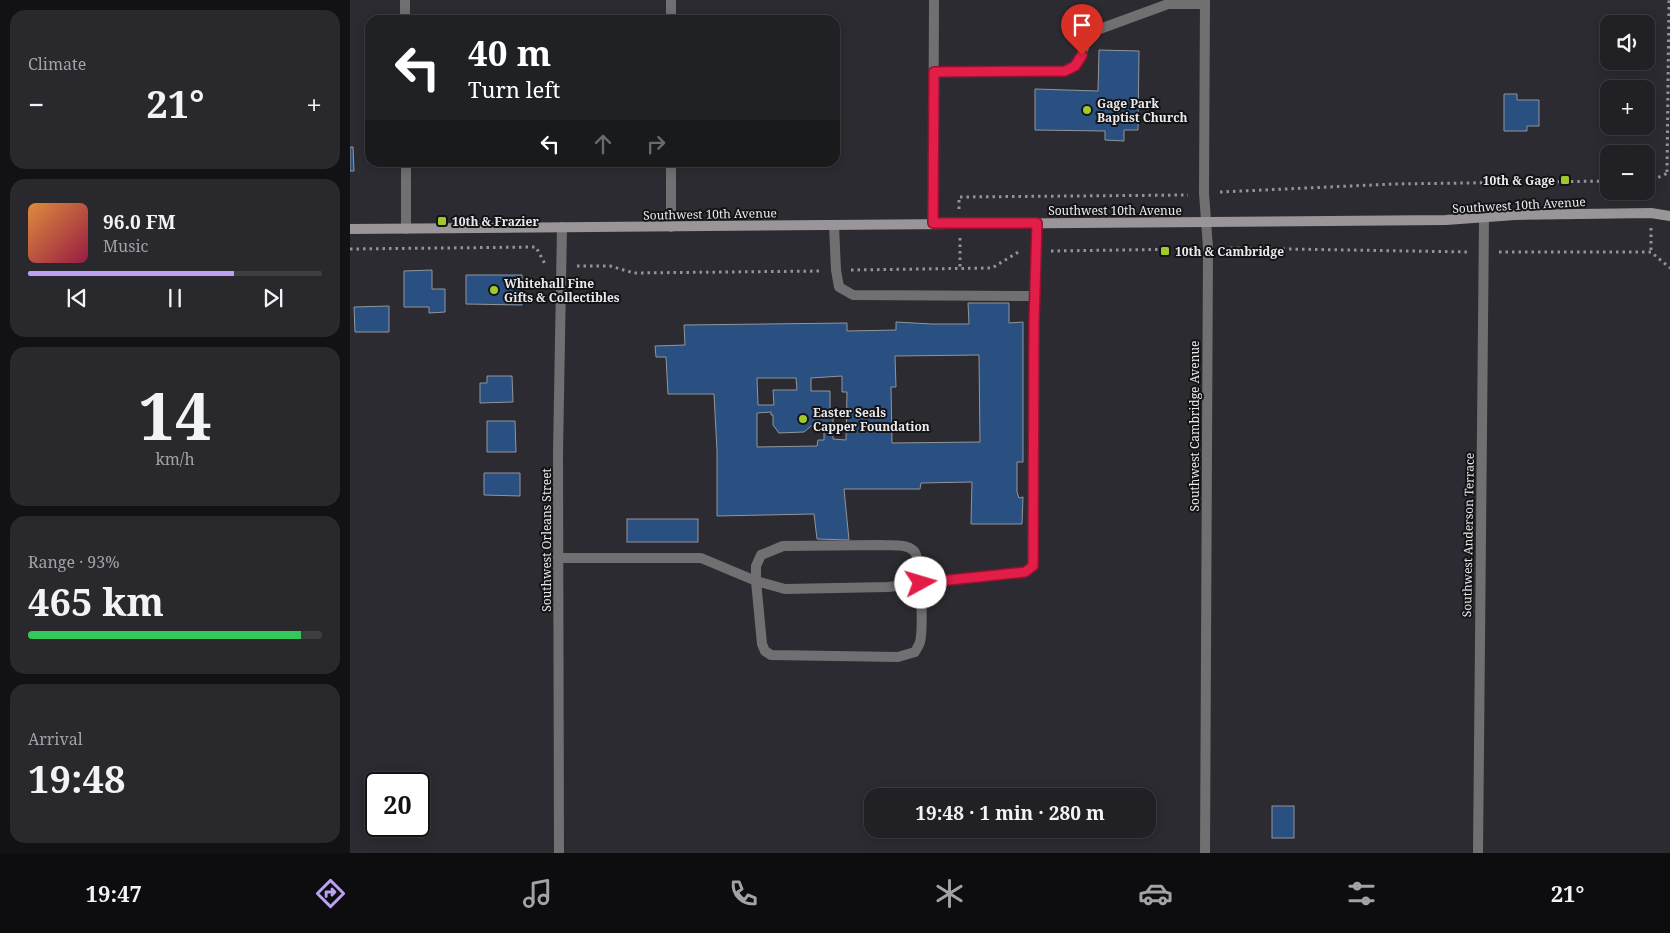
<!DOCTYPE html>
<html lang="en">
<head>
<meta charset="utf-8">
<style>
  :root { --surface:#202025; --page:#28282d; --text:#f1f3f6; --muted:#a2a3a7; --line:#3d3e42; --accent:#bca0f2 }
  body { margin:0; font-family:"Noto Serif",serif; background:var(--page); color:var(--text); height:100vh; display:flex; flex-direction:column; font-size:19px; white-space:nowrap }
  * { box-sizing:border-box; margin:0 }
  p { font-size:16px; color:var(--muted) }
  .icon { flex:none; width:28px; height:28px; fill:none; stroke:currentColor; stroke-width:2; stroke-linecap:round; stroke-linejoin:round }
  .map { position:relative; flex:1; overflow:hidden }
  .sheet { display:flex; flex-direction:column; gap:10px; padding:10px; background:#121214; width:350px }
  .sheet>* { flex:none }
  .hud { position:absolute; left:15px; top:15px; width:475px; height:152px; border-radius:15px; box-shadow:0 2px 12px #0003,0 0 0 1px var(--line); background:#202124; color:#fff; overflow:hidden }
  .controls { position:absolute; left:1250px; top:15px; display:grid; gap:10px }
  .controls a { display:grid; place-items:center; width:55px; height:55px; border-radius:10px; background:var(--surface); box-shadow:0 2px 12px #0003,0 0 0 1px var(--line); font-size:25px }
  .speed { position:absolute; left:15px; top:772px; display:flex; gap:10px; font-size:25px; font-weight:700; text-align:center }
  .speed>* { display:grid; place-content:center; width:65px; height:65px; border-radius:50%; background:var(--surface); box-shadow:0 2px 12px #0003,0 0 0 1px var(--line); line-height:1 }
  .speed .limit { border:2px solid #111; border-radius:8px; background:#fff; color:#111 }
  .pin { position:absolute; display:grid; place-items:center; width:42px; height:42px; color:#fff; margin:-51px -21px; border-radius:50% 50% 50% 0; rotate:-45deg; box-shadow:0 0 5px #0007 }
  .pin .icon { rotate:45deg }
  .me { position:absolute; width:55px; margin:-28px; rotate:84deg; stroke-linejoin:round; filter:drop-shadow(0 0 4px #0008) }
  .turn { display:flex; align-items:center; gap:18px; height:105px; padding:0 20px; font-size:22px }
  .turn .icon { width:65px; height:65px; stroke-width:2.5 }
  .turn b { display:block; font-size:35px; line-height:42px }
  .lanes { display:flex; align-items:center; height:48px; padding:0 20px; background:#0003; justify-content:center; gap:25px; direction:ltr }
  .lanes .off { opacity:.35 }
  .big { font-size:38px; font-weight:700; line-height:1.1 }
  .sheet .widget { flex:1; display:flex; flex-direction:column; justify-content:center; gap:8px; min-width:0; padding:0 18px; border-radius:15px; background:var(--page) }
  .sheet .dial { align-items:center; gap:0 }
  .dial b { font-size:65px; line-height:1 }
  .song { display:flex; align-items:center; gap:15px }
  .cover { width:60px; height:60px; border-radius:8px; background:linear-gradient(135deg,hsl(30 70% 55%),hsl(340 70% 35%)) }
  .played { height:5px; border-radius:2px; background:linear-gradient(90deg,var(--accent) 70%,var(--line) 70%) }
  .keys { display:flex; justify-content:space-around; direction:ltr }
  .heat { display:flex; justify-content:space-between; align-items:center; font-size:28px; direction:ltr }
  .charge { height:8px; border-radius:4px; background:linear-gradient(90deg,#34c759 93%,var(--line) 0) }
  .trip { position:absolute; left:514px; top:788px; width:292px; height:50px; border-radius:15px; background:var(--surface); box-shadow:0 2px 12px #0003,0 0 0 1px var(--line); font-weight:700; line-height:50px; text-align:center }
  .tab-bar { display:flex; height:80px; justify-content:space-around; align-items:center; background:#0d0d0f; color:var(--muted) }
  .tab-bar .icon { width:35px; height:35px }
  .tab-bar .active { color:var(--accent) }
  .tab-bar b { font-size:22px; color:var(--text) }
  main { display:flex; flex:1; min-height:0 }
  .map>svg:first-child { display:block }
</style>
</head>
<body>
<main>
<section class="sheet">
<div class="widget"><p>Climate</p>
<div class="heat"><a>−</a><b class="big">21°</b><a>+</a></div>
</div>
<div class="widget">
<div class="song"><i class="cover"></i><div><b>96.0 FM</b><p>Music</p></div></div>
<div class="played"></div>
<div class="keys"><svg class="icon" aria-label="previous" viewBox="0 0 24 24"><path d="M18 5L8 12l10 7zM5 5v14"/></svg><svg class="icon" aria-label="pause" viewBox="0 0 24 24"><path d="M8 5v14M16 5v14"/></svg><svg class="icon" aria-label="next" viewBox="0 0 24 24"><path d="M6 5l10 7-10 7zM19 5v14"/></svg></div>
</div>
<div class="widget dial"><b>14</b><p>km/h</p></div>
<div class="widget"><p>Range · 93%</p><b class="big">465 km</b><div class="charge"></div></div>
<div class="widget"><p>Arrival</p><b class="big">19:48</b></div>
</section>
<div class="map">
<svg width="1320" height="853" viewBox="0 0 1320 853">
  <rect width="100%" height="100%" fill="#2b2b31"/>
  <!-- building -->
  <g fill="#2a4f81" stroke="#91969c" fill-rule="evenodd">
    <path d="M749 50 789 51 788 130H774V141L755 140V131L685 130V89L748 91Z"/>
    <path d="M1154 94H1167V100H1189V126H1177V131H1154Z"/>
    <path d="M0 147H3L4 171H0Z"/>
    <path d="M82 270V289H95V312L79 313V307H54V271Z"/>
    <path d="M116 275H172V305L116 304Z"/>
    <path d="M618 303H659V323L673 322V462H667V492L669 498 673 497 672 524H621L622 482 571 483 570 489H494L499 540 467 539 464 514 367 516V451L364 394H318L316 357H306L305 346 335 345 334 325 497 323V331L546 330V322L582 324H619ZM629 355 630 442 542 443 541 387H546L545 356ZM492 376V392H497L496 440 483 439V414L480 415V391H461V378ZM407 378H446L447 390H423L424 405H408ZM421 412V415H423V425L429 433 454 432 466 422 474 424V440H468L467 446 407 447V413Z"/>
    <path d="M39 306V332H5L4 307Z"/>
    <path d="M137 376H162L163 402 130 403V383H137Z"/>
    <path d="M137 421H165L166 452H137Z"/>
    <path d="M134 473H170V496L134 495Z"/>
    <rect x="277" y="519" width="71" height="23"/>
    <rect x="922" y="806" width="22" height="32"/>
  </g>
  <g fill="none" stroke-linecap="round" stroke-linejoin="round">
    <!-- path -->
    <g stroke="#939398" stroke-width="3" stroke-dasharray="2.5 4" stroke-linecap="butt">
      <path d="M1317 172 1319 0"/>
      <path d="M1296 181H1300L1320 172"/>
      <path d="M1300 181 1301 199"/>
      <path d="M870 192 1044 184 1259 181"/>
      <path d="M609 209V197L838 195"/>
      <path d="M1301 228V252"/>
      <path d="M610 238V269"/>
      <path d="M874 248 1120 252"/>
      <path d="M0 249 186 247 196 266"/>
      <path d="M701 251 842 249"/>
      <path d="M1149 252H1301L1320 268"/>
      <path d="M227 266H260L284 273 472 271"/>
      <path d="M501 270 642 268 670 251"/>
    </g>
    <!-- lane -->
    <g stroke="#716f72" stroke-width="10">
      <path d="M584 72 715 71 725 66 729 61 737 39 747 30 818 4H855"/>
      <path d="M484 225 486 270 489 287 503 295 685 296"/>
      <path d="M531 545C541 546 556 543 564 551 572 559 573 630 570 642 569 646 566 649 565 652L548 657 421 655 415 651 412 644 406 581V566L411 555 433 546Z"/>
      <path d="M208 558H351L406 581 435 589 538 587 675 572 683 566 684 323 687 223"/>
    </g>
    <!-- street -->
    <g stroke="#716f72" stroke-width="10">
      <path d="M55 0V20"/>
      <path d="M321 0V20"/>
      <path d="M855 0 854 193 858 248 855 853"/>
      <path d="M56 162V229"/>
      <path d="M321 162V227"/>
      <path d="M583 223 584 0"/>
      <path d="M209 853 208 453 212 227"/>
      <path d="M1128 853 1134 218"/>
    </g>
    <!-- secondary -->
    <path stroke="#999599" stroke-width="10" d="M0 229 1096 220 1165 215 1301 213 1320 216"/>
  </g>
  <g fill="none" stroke-linecap="round" stroke-linejoin="round">
    <!-- route casing -->
    <g stroke="#92132f" stroke-width="12">
      <path id="route" d="M571 583 675 572 683 566 684 323 687 223H583L584 72 715 71 725 66 732 55"/>
    </g>
    <!-- route -->
    <use href="#route" stroke="#e11d48" stroke-width="9"/>
  </g>
  <!-- markers -->
  <g fill="#a0ca2c" stroke="#141416" stroke-width="2">
    <circle cx="737" cy="110" r="5"/>
    <rect x="1210" y="175" width="10" height="10" rx="2.5"/>
    <rect x="87" y="216" width="10" height="10" rx="2.5"/>
    <rect x="810" y="246" width="10" height="10" rx="2.5"/>
    <circle cx="144" cy="290" r="5"/>
    <circle cx="453" cy="419" r="5"/>
  </g>
  <g text-anchor="middle" dominant-baseline="central" stroke-width="4" stroke-linejoin="round" paint-order="stroke">
    <!-- poi labels -->
    <g font-size="12" font-weight="bold" fill="#eae9ed" stroke="#141416" text-anchor="start">
      <text x="747" y="103">Gage Park<tspan x="747" dy="14">Baptist Church</tspan></text>
      <text x="1205" y="180" text-anchor="end">10th &amp; Gage</text>
      <text x="102" y="221">10th &amp; Frazier</text>
      <text x="825" y="251">10th &amp; Cambridge</text>
      <text x="154" y="283">Whitehall Fine<tspan x="154" dy="14">Gifts &amp; Collectibles</tspan></text>
      <text x="463" y="412">Easter Seals<tspan x="463" dy="14">Capper Foundation</tspan></text>
    </g>
    <!-- street labels -->
    <g font-size="12" fill="#eae9ed" stroke="#141416">
      <text transform="translate(1169 205) rotate(-3)">Southwest 10th Avenue</text>
      <text x="765" y="210">Southwest 10th Avenue</text>
      <text transform="translate(360 214) rotate(-1)">Southwest 10th Avenue</text>
      <text transform="translate(844 426) rotate(-90)">Southwest Cambridge Avenue</text>
      <text transform="translate(1118 535) rotate(-89)">Southwest Anderson Terrace</text>
      <text transform="translate(196 540) rotate(-90)">Southwest Orleans Street</text>
    </g>
  </g>
</svg>
<div class="controls">
<a><svg class="icon" aria-label="sound" viewBox="0 0 24 24"><path d="M4 9h4l5-4v14l-5-4H4zM17 9q2 3 0 6"/></svg></a>
<a>+</a>
<a>−</a>
</div>
<div class="speed"><div class="limit">20</div></div>
<div class="pin" style="left:732px;top:55px;background:#d93025"><svg class="icon" aria-label="arrive" viewBox="0 0 24 24"><path d="M6 21V4h12l-3 4 3 4H6"/></svg></div>
<svg class="me" style="left:571px;top:583px" viewBox="-20 -20 40 40"><circle r="19" fill="#fff"/><path d="M0-13L10 11 0 6-10 11z" fill="#e11d48"/></svg>
<div class="trip">19:48 · 1 min · 280 m</div>
<div class="hud">
<div class="turn"><svg class="icon" aria-label="left" viewBox="0 0 24 24"><path d="M17 20v-9H6M10 6l-5 5 5 5"/></svg><div><b>40 m</b>Turn left</div></div>
<div class="lanes"><svg class="icon" aria-label="left" viewBox="0 0 24 24"><path d="M17 20v-9H6M10 6l-5 5 5 5"/></svg><svg class="icon off" aria-label="ahead" viewBox="0 0 24 24"><path d="M12 20V5M6 11l6-6 6 6"/></svg><svg class="icon off" aria-label="right" viewBox="0 0 24 24"><path d="M7 20v-9h11M14 6l5 5-5 5"/></svg></div>
</div>
</div>
</main>
<nav class="tab-bar">
<b>19:47</b>
<svg class="icon active" aria-label="directions" viewBox="0 0 24 24"><path d="M12 3l9 9-9 9-9-9zM9 14v-3h6M13 9l2 2-2 2"/></svg>
<svg class="icon" aria-label="music" viewBox="0 0 24 24"><path d="M9 18V5l10-2v13"/><circle cx="6" cy="18" r="3"/><circle cx="16" cy="16" r="3"/></svg>
<svg class="icon" aria-label="phone" viewBox="0 0 24 24"><path d="M5 4h4l2 5-3 2q2 4 5 5l2-3 5 2v4C11 20 4 13 5 4z"/></svg>
<svg class="icon" aria-label="climate" viewBox="0 0 24 24"><path d="M12 3v18M4 7l16 10M4 17L20 7"/></svg>
<svg class="icon" aria-label="car" viewBox="0 0 24 24"><path d="M5 17H2v-5l4-1 3-4h7l3 4 3 1v5h-3M9 17h6M6 11h13"/><circle cx="7" cy="17" r="2"/><circle cx="17" cy="17" r="2"/></svg>
<svg class="icon" aria-label="filters" viewBox="0 0 24 24"><path d="M4 7h16M4 17h16"/><circle cx="9" cy="7" r="2"/><circle cx="15" cy="17" r="2"/></svg>
<b>21°</b>
</nav>
</body>
</html>
